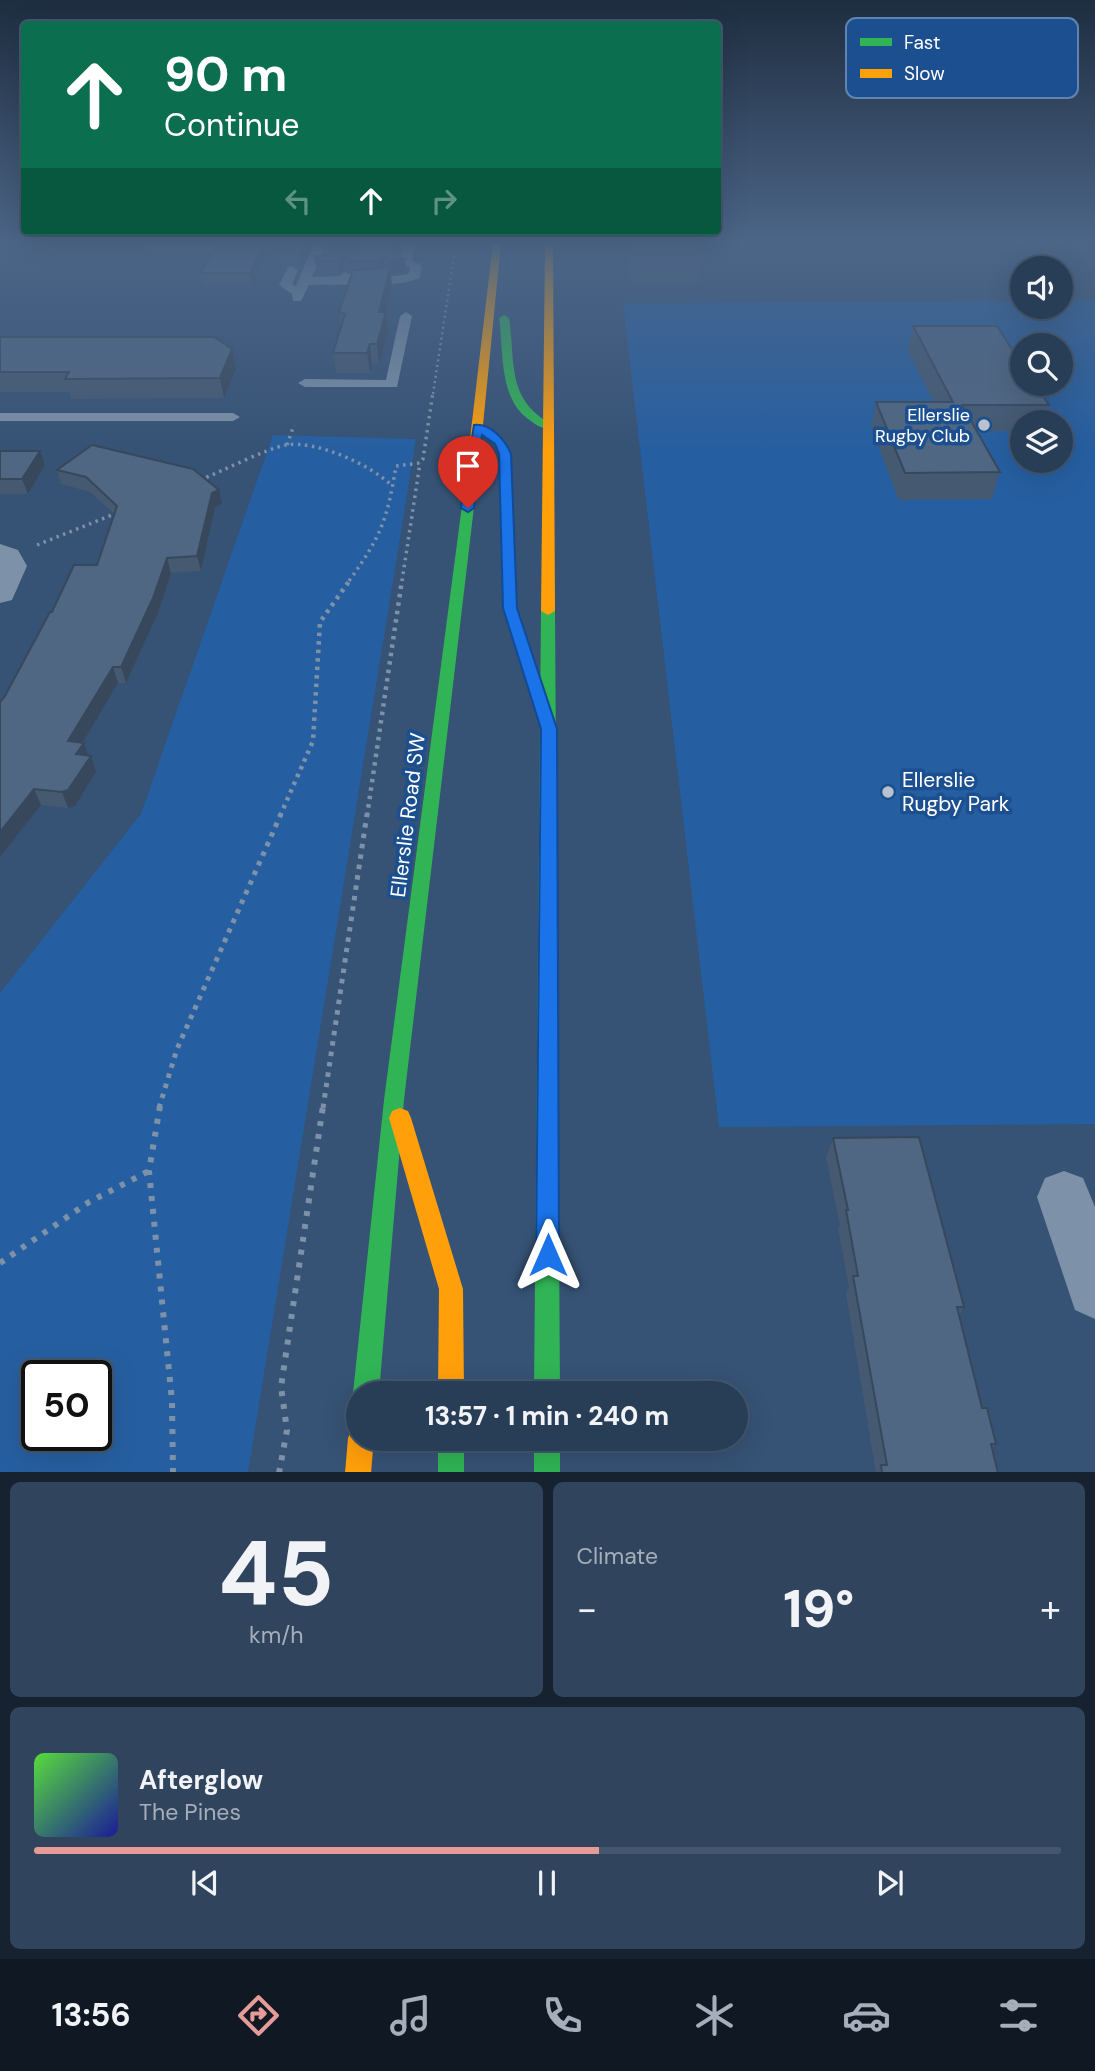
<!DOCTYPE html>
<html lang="en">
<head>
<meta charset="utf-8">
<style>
  :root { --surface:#283e57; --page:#30455d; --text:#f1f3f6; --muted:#a5aeba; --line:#44576d; --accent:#e69b98 }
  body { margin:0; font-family:"DM Sans",sans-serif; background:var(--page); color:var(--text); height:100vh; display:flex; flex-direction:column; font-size:26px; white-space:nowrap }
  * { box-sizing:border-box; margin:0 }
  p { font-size:23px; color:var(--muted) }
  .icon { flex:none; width:38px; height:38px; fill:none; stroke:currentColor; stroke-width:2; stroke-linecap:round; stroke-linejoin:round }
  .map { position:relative; height:1472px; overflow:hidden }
  .drawer { display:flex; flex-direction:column; gap:10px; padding:10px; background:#162230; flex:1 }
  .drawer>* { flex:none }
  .guide { position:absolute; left:21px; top:21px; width:700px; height:214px; border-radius:7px; box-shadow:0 7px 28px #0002,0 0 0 2px var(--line); background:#0b6e4f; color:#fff; overflow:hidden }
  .buttons { position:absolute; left:1010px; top:256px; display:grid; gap:14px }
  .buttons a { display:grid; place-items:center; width:63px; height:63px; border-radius:50%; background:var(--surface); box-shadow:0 7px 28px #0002,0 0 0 2px var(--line); font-size:35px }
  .speed { position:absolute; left:21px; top:1360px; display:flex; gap:14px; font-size:35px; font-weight:700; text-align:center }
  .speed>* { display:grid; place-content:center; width:91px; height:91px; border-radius:50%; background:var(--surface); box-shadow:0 7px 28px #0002,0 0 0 2px var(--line); line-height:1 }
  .speed .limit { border:4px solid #111; border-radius:10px; background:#fff; color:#111 }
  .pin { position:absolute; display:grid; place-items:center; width:60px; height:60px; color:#fff; margin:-72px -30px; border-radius:50% 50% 50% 0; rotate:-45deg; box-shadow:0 0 7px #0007 }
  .pin .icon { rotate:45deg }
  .me { position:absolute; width:77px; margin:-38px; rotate:0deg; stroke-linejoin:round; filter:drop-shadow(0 0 5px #0008) }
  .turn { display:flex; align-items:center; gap:24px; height:147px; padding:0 28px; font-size:32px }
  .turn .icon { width:91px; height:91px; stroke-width:2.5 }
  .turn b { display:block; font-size:49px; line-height:60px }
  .lanes { display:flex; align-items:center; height:66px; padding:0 28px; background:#0003; justify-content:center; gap:35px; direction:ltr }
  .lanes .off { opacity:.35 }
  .big { font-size:52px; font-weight:800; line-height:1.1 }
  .drawer .widget { flex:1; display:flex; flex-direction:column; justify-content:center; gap:10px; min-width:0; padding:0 24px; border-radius:10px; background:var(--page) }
  .drawer .dial { align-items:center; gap:0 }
  .dial b { font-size:91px; line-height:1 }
  .song { display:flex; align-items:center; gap:21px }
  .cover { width:84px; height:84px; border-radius:10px; background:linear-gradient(135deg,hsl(110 70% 55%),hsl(240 70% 35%)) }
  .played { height:7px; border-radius:4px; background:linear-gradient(90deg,var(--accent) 55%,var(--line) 55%) }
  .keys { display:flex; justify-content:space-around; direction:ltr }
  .heat { display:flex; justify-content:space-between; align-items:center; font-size:38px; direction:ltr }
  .drawer .tiles { flex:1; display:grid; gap:10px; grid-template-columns:1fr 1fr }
  .widget:last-child { grid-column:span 2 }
  .trip { position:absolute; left:346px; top:1381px; width:402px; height:70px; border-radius:35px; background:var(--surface); box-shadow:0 7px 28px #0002,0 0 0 2px var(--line); font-weight:800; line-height:70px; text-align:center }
  .tab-bar { display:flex; height:112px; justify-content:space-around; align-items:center; background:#101923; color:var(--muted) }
  .tab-bar .icon { width:49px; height:49px }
  .tab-bar .current { color:var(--accent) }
  .tab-bar b { font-size:32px; color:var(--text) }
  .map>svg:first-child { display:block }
</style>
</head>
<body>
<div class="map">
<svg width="1095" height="1473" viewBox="0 0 1095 1473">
  <rect width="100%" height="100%" fill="#365274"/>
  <!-- green -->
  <g fill="#265fa1" fill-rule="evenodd">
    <path d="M1022 301V306H1060L1061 301H1095V1124L719 1127 623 303ZM1022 345H1060V383H1022ZM1022 422H1060V460H1022Z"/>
    <path d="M273 435 416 439 248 1472H0V993L141 814ZM37 1376H96V1435H37Z"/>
  </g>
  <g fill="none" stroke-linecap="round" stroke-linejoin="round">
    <!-- path-far4 -->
    <path stroke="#7d92a8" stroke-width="2.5" stroke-dasharray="2 3.5" stroke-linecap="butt" d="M433 394 456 243"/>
    <!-- path-far3 -->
    <g stroke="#7d92a8" stroke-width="3.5" stroke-dasharray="2.5 4.5" stroke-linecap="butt">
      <path d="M287 445 294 425"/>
      <path d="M200 480C223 471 265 449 286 445 316 440 371 465 391 485"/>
      <path d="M37 545 117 513"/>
      <path d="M349 581C381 536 387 521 396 466L420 463 423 459 433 392"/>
      <path d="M402 581 420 463"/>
    </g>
    <!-- path-far2 -->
    <g stroke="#7d92a8" stroke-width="4.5" stroke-dasharray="3.5 5" stroke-linecap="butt">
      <path d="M280 816 313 741 320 622 350 580"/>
      <path d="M367 816 402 580"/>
    </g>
    <!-- path-far1 -->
    <g stroke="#7d92a8" stroke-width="5" stroke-dasharray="4.5 6" stroke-linecap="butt">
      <path d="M159 1108 177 1049 281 814"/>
      <path d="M323 1108 367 814"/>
    </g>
    <!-- path -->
    <g stroke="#7d92a8" stroke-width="6" stroke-dasharray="5 8" stroke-linecap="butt">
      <path d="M160 1106 149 1171 172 1401 173 1473"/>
      <path d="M0 1263 89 1202 149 1171"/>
      <path d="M279 1473 287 1430 281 1387 323 1106"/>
    </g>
    <!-- lane -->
    <g fill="#7d92a8" fill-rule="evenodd">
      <path d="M269 243H282L271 251H148L142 248 148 245Z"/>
      <path d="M314 243H326L312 277 339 276 345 272C364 281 387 277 408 274L410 268 400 262 404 243H416L412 260 422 266 420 277C404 289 333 284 309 285L301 301H293L292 294 279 285 288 267 292 266 298 270 292 284 296 286Z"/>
      <path d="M406 312 412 316 397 387H305L298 383 305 379 386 380 400 316Z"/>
      <path d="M0 413H233L240 417 233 421H0Z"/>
    </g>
    <!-- street -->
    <g fill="#7d92a8" fill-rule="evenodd">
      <path d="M0 544 18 550 27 566 12 600 0 603Z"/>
      <path d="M1064 1171 1083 1178 1095 1207V1319L1075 1310 1037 1197 1045 1178Z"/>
    </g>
    <!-- fast -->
    <g fill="#30b455" fill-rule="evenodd">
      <path d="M504 315 509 318C516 363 506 398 551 424V428C543 429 537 426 531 421 498 400 504 352 499 318Z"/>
      <path d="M470 486 476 490 404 1100 379 1393H359V1403L353 1393 384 1100 464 490Z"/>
      <path d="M548 607 555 611 560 1393H534L541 611Z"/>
      <rect x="438" y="1438" width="26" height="35"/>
      <rect x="534" y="1438" width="26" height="35"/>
    </g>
    <!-- slow -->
    <g fill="#ff9f0a" fill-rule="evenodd">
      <path d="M493 243H501L483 425 504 440 511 454 517 608 545 691 537 696 529 691 503 608 499 454 495 444 482 435 476 490 470 494 464 490Z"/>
      <path d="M545 243H553L555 611 548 615 541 611Z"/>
      <path d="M400 1108 408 1111 411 1118 463 1289 464 1393H438L439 1289 389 1118 392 1111Z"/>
      <path d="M359 1426V1438H374L371 1473H345L348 1438 352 1429Z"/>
    </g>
  </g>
  <!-- wall -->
  <g fill="#455971">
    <path d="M301 243H307L308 251 301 268 293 264 271 260 270 248 299 244Z"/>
    <path d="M322 243H398L396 254 406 272 391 273 392 286 386 312 388 331 379 364H372L370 373H336L333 353 341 326 339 312 351 274 345 269 338 273 317 272 315 260 323 256Z"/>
    <path d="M627 243H729L702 254 698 284H630Z"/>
    <path d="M1018 243H1095V252H1025Z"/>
    <path d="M267 254 252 285H203L201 273Z"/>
    <path d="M913 326 1049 405 1043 422H1022V431H977L1000 472 992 499 899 500 871 428 876 402H934L908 351Z"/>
    <path d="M0 337 236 369 224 398 71 399 69 392H0Z"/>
    <path d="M0 451H40L45 465 28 494H0Z"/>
    <path d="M57 470 219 490 222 504 215 507 201 571 171 573 158 613 126 683H118L82 743 96 772 75 806 68 808 41 805 0 857V702L5 696 52 612 97 565 114 514 90 492 61 484Z"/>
    <path d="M833 1138 964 1307 959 1315 982 1408 996 1444 992 1449 998 1473H876L846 1294 849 1287 838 1229 840 1225 826 1158Z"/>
  </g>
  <!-- shaded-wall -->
  <g fill="#38485c">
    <path d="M265 243H266L267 254 252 285 250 273Z"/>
    <path d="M304 243H307L308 251 301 268 299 256Z"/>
    <path d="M395 243H398L395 260 405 259 406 272 392 273 391 261Z"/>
    <path d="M703 243H729L702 254Z"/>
    <path d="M384 256 385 268 377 274 376 262Z"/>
    <path d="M344 257 345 269 338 273 337 261Z"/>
    <path d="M390 268 392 286 384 322 386 312 388 331 379 364 377 344 379 312Z"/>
    <path d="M370 344 372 364 370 373 367 353Z"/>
    <path d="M232 349 236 369 224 398 220 378Z"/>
    <path d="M40 451 45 465 28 494 22 479Z"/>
    <path d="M219 490 222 504 215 507 201 571 197 556 212 493Z"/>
    <path d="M167 558 171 573 158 613 126 683 121 667Z"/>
    <path d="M113 667 118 683 74 757 68 741Z"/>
    <path d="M84 743 89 758 91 756 96 772 75 806 68 808 62 792 76 754Z"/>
    <path d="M34 789 41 805 0 857V832Z"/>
  </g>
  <!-- building -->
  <g fill="#506783" stroke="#38485c" stroke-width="2">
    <path d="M217 243H265L250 273H201Z"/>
    <path d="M270 243H298L299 244 304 243 299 256 292 251 270 248Z"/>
    <path d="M322 243H395L393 252 405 259 391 261 384 256 376 262H351L344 257 337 261 315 260 316 256H350L357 252V248L350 243 321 244Z"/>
    <path d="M630 243H699L701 253 632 254Z"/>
    <path d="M390 268 379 312H386L377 344H370L367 353H333L345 314 339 312 353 270Z"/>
    <path d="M913 326H997L1022 365V383H1034L1049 405H962L1000 472 905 473 876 402H953Z"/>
    <path d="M0 337H214L232 349 220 378 65 379 69 372H0Z"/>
    <path d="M92 445 193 469 219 490 212 493 197 556 167 558 153 598 121 667H113L68 741 84 743 76 754 91 756 68 790 62 792 34 789 0 832V702L5 696 50 612H52L74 565H97L117 506 86 477 57 470Z"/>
    <path d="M0 451H40L22 479H0Z"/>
    <path d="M919 1137 964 1307H957L982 1408H987L996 1444H991L998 1473H882L881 1465H887L853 1276H858L846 1210H848L833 1138Z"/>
  </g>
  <!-- sky -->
  <linearGradient id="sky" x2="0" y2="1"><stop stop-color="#1e2d40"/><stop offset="0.54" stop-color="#4c6688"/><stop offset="1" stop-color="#4c6688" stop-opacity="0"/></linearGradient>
  <rect width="1095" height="449" fill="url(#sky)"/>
  <!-- route -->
  <path fill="#1a73e8" stroke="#114b97" stroke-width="2" d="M474 425C490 423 505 439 511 454L517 608 557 729 559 1255 556 1263 548 1266 539 1263 536 1255 541 729 503 608 499 454 495 444 482 435 474 508 468 512 461 508Z"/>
  <!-- markers -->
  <g fill="#b9c2ce" stroke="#1b4f8f" stroke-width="2.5">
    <circle cx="984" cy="425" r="7"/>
    <circle cx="888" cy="792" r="7"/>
  </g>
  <g text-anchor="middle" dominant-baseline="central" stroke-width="7" stroke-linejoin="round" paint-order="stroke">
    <!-- far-poi labels -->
    <g font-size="18" fill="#fff" stroke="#1b4f8f" text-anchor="end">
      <text x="970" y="415">Ellerslie<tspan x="970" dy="21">Rugby Club</tspan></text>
    </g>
    <!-- poi labels -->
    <g font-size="21" fill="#fff" stroke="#1b4f8f" text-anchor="start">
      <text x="902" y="780">Ellerslie<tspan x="902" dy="24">Rugby Park</tspan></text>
    </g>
    <!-- street labels -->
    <g font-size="21" fill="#fff" stroke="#1b4f8f">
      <text transform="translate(408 815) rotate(-83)">Ellerslie Road SW</text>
    </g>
  </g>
  <!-- legend -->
  <rect x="846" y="18" width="232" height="80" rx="10" fill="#1b4f8f" stroke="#5f84b1" stroke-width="2"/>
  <rect x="860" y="38" width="32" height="8" fill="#30b455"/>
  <rect x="860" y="69" width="32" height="9" fill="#ff9f0a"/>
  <g font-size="19" fill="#fff">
    <text x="904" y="49">Fast</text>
    <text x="904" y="80">Slow</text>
  </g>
</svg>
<div class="buttons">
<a><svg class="icon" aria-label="sound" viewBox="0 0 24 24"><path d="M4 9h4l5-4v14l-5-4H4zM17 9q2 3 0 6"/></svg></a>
<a><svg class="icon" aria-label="search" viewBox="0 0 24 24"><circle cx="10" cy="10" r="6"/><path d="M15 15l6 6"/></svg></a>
<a><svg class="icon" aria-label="layers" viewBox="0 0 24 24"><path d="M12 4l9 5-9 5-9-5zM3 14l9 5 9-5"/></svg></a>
</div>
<div class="speed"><div class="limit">50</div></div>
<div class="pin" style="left:468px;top:508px;background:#d93025"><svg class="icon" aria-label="arrive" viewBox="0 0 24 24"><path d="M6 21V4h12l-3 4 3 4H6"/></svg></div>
<svg class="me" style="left:548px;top:1255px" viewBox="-20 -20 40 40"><path d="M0-17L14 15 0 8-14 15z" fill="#1a73e8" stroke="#fff" stroke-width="4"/></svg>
<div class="trip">13:57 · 1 min · 240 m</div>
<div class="guide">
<div class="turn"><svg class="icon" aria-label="ahead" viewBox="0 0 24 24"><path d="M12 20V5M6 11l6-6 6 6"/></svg><div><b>90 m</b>Continue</div></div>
<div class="lanes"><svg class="icon off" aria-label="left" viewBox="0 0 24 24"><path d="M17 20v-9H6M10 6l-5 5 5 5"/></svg><svg class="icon" aria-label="ahead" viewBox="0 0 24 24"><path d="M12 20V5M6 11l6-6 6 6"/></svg><svg class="icon off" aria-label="right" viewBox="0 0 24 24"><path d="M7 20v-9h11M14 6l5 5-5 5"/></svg></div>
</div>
</div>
<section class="drawer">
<div class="tiles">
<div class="widget dial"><b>45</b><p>km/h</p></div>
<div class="widget"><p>Climate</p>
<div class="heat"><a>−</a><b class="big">19°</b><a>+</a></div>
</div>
<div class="widget">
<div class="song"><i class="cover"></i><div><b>Afterglow</b><p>The Pines</p></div></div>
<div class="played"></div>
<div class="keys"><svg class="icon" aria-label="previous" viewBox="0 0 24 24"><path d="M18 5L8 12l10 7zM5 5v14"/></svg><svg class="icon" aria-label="pause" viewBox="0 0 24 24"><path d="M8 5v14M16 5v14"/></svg><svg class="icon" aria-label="next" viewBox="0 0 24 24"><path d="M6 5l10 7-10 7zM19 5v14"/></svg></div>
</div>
</div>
</section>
<nav class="tab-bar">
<b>13:56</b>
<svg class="icon current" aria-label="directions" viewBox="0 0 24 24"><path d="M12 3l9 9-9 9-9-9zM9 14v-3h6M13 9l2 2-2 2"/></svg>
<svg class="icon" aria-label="music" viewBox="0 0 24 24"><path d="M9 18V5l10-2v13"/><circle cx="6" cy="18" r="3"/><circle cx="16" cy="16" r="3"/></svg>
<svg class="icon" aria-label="phone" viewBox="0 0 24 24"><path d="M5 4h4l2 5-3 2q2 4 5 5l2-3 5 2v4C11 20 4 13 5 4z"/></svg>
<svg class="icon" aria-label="climate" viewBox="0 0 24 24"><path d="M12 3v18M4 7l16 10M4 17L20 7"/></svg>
<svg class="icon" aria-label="car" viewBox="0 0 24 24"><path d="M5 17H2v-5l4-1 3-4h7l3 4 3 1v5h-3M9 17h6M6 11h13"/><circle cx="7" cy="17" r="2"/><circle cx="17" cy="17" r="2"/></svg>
<svg class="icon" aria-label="filters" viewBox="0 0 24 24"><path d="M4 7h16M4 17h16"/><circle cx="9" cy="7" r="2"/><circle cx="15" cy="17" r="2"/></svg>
</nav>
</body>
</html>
